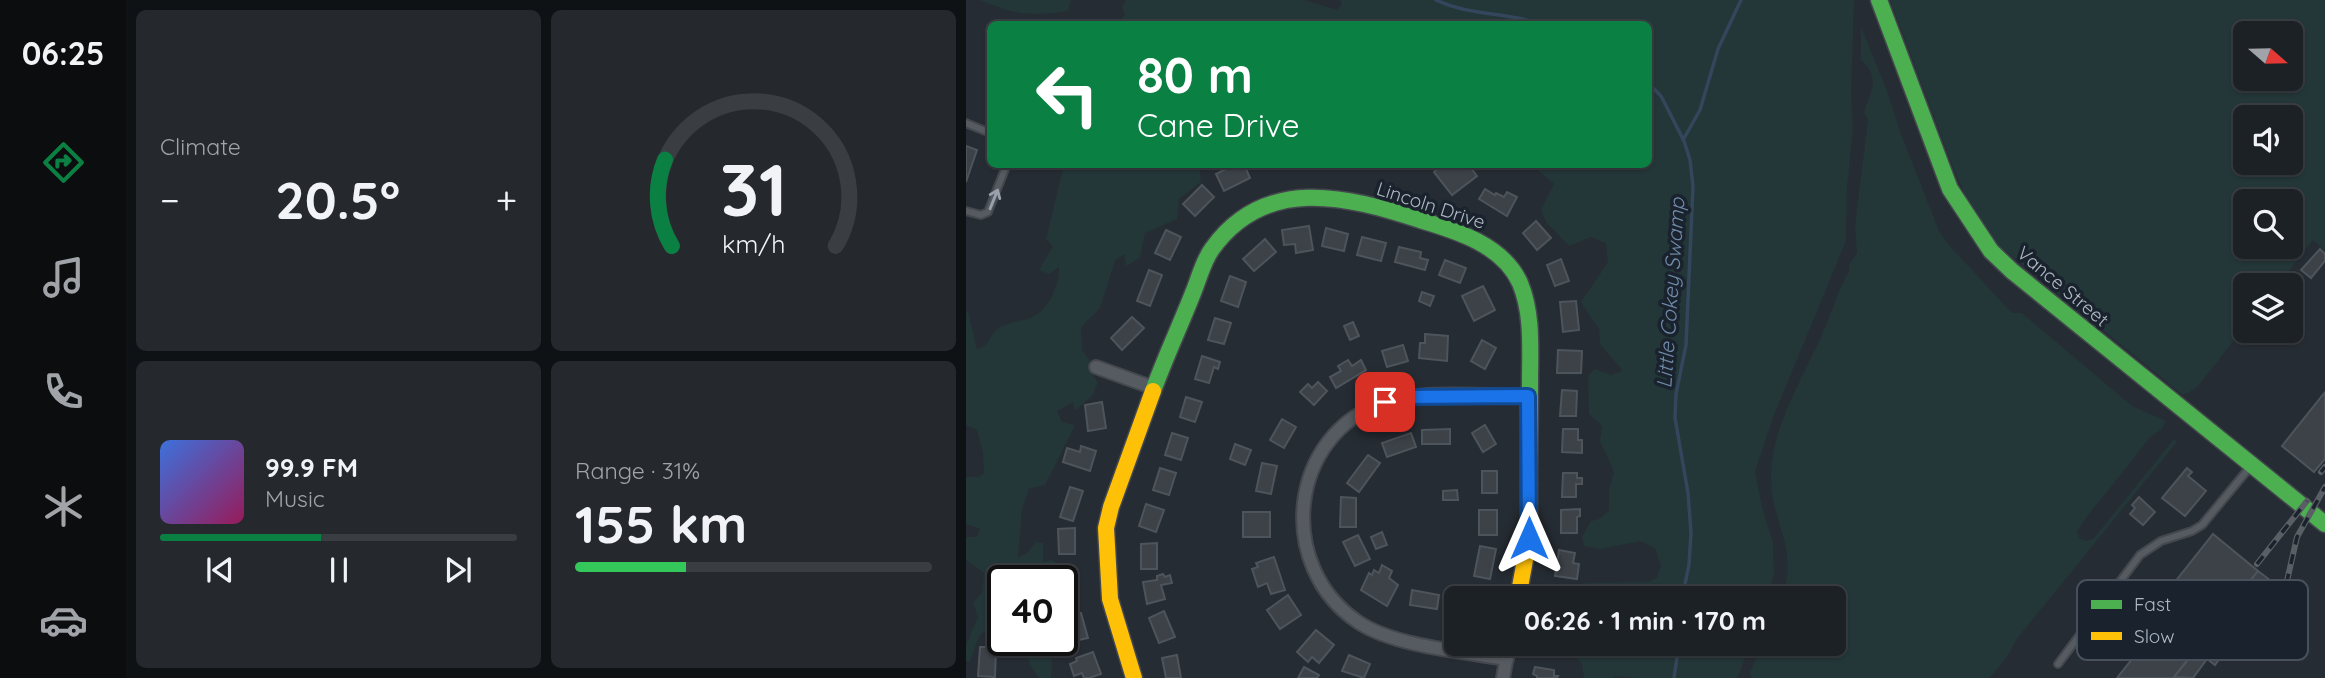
<!DOCTYPE html>
<html lang="en">
<head>
<meta charset="utf-8">
<style>
  :root { --surface:#1c2126; --page:#25292e; --text:#f1f3f6; --muted:#a0a3a7; --line:#3a3e43; --accent:#0b8043 }
  body { margin:0; font-family:Quicksand,sans-serif; background:var(--page); color:var(--text); height:100vh; display:flex; flex-direction:column; font-size:26px; white-space:nowrap }
  * { box-sizing:border-box; margin:0 }
  p { font-size:23px; color:var(--muted) }
  .icon { flex:none; width:38px; height:38px; fill:none; stroke:currentColor; stroke-width:2; stroke-linecap:round; stroke-linejoin:round }
  .map { position:relative; flex:1; overflow:hidden }
  .drawer { display:flex; flex-direction:column; gap:10px; padding:10px; background:#0f1215; width:840px }
  .drawer>* { flex:none }
  .hud { position:absolute; left:21px; top:21px; width:665px; height:147px; border-radius:10px; box-shadow:0 2px 5px #0004,0 0 0 2px var(--line); background:#0b8043; color:#fff; overflow:hidden }
  .needle { width:46px; rotate:110deg }
  .tools { position:absolute; left:1267px; top:21px; display:grid; gap:14px }
  .tools a { display:grid; place-items:center; width:70px; height:70px; border-radius:10px; background:var(--surface); box-shadow:0 2px 5px #0004,0 0 0 2px var(--line); font-size:35px }
  .speed { position:absolute; left:21px; top:565px; display:flex; gap:14px; font-size:35px; font-weight:700; text-align:center }
  .speed>* { display:grid; place-content:center; width:91px; height:91px; border-radius:50%; background:var(--surface); box-shadow:0 2px 5px #0004,0 0 0 2px var(--line); line-height:1 }
  .speed .limit { border:4px solid #111; border-radius:10px; background:#fff; color:#111 }
  .pin { position:absolute; display:grid; place-items:center; width:60px; height:60px; color:#fff; margin:-30px; border-radius:14px; box-shadow:0 4px 10px #0006 }
  .me { position:absolute; width:77px; margin:-38px; rotate:0deg; stroke-linejoin:round; filter:drop-shadow(0 0 5px #0008) }
  .turn { display:flex; align-items:center; gap:24px; height:147px; padding:0 35px; font-size:32px }
  .turn .icon { width:91px; height:91px; stroke-width:2.5 }
  .turn b { display:block; font-size:49px; line-height:60px }
  .big { font-size:52px; font-weight:700; line-height:1.1 }
  .drawer .tile { flex:1; display:flex; flex-direction:column; justify-content:center; gap:10px; min-width:0; padding:0 24px; border-radius:10px; background:var(--page) }
  .drawer .dial { align-items:center; gap:0 }
  .dial svg { height:182px; overflow:visible; fill:none; stroke:var(--line); stroke-width:7; stroke-linecap:round; text-anchor:middle }
  .dial text { fill:var(--text); stroke:none }
  .song { display:flex; align-items:center; gap:21px }
  .cover { width:84px; height:84px; border-radius:10px; background:linear-gradient(135deg,hsl(220 70% 55%),hsl(330 70% 35%)) }
  .played { height:7px; border-radius:4px; background:linear-gradient(90deg,var(--accent) 45%,var(--line) 45%) }
  .keys { display:flex; justify-content:space-around; direction:ltr }
  .heat { display:flex; justify-content:space-between; align-items:center; font-size:38px; direction:ltr }
  .charge { height:10px; border-radius:5px; background:linear-gradient(90deg,#34c759 31%,var(--line) 0) }
  .drawer .tiles { flex:1; display:grid; gap:10px; grid-template-columns:repeat(2,1fr) }
  .trip { position:absolute; left:478px; top:586px; width:402px; height:70px; border-radius:10px; background:var(--surface); box-shadow:0 2px 5px #0004,0 0 0 2px var(--line); font-weight:700; line-height:70px; text-align:center }
  main { display:flex; flex:1; min-height:0 }
  .dock { display:flex; flex-direction:column; width:126px; justify-content:space-around; align-items:center; background:#0b0d0f; color:var(--muted) }
  .dock .icon { width:49px; height:49px }
  .dock .on { color:var(--accent) }
  .dock b { font-size:32px; color:var(--text) }
  .map>svg:first-child { display:block }
</style>
</head>
<body>
<main>
<nav class="dock">
<b>06:25</b>
<svg class="icon on" aria-label="directions" viewBox="0 0 24 24"><path d="M12 3l9 9-9 9-9-9zM9 14v-3h6M13 9l2 2-2 2"/></svg>
<svg class="icon" aria-label="music" viewBox="0 0 24 24"><path d="M9 18V5l10-2v13"/><circle cx="6" cy="18" r="3"/><circle cx="16" cy="16" r="3"/></svg>
<svg class="icon" aria-label="phone" viewBox="0 0 24 24"><path d="M5 4h4l2 5-3 2q2 4 5 5l2-3 5 2v4C11 20 4 13 5 4z"/></svg>
<svg class="icon" aria-label="climate" viewBox="0 0 24 24"><path d="M12 3v18M4 7l16 10M4 17L20 7"/></svg>
<svg class="icon" aria-label="car" viewBox="0 0 24 24"><path d="M5 17H2v-5l4-1 3-4h7l3 4 3 1v5h-3M9 17h6M6 11h13"/><circle cx="7" cy="17" r="2"/><circle cx="17" cy="17" r="2"/></svg>
</nav>
<section class="drawer">
<div class="tiles">
<div class="tile"><p>Climate</p>
<div class="heat"><a>−</a><b class="big">20.5°</b><a>+</a></div>
</div>
<div class="tile dial"><svg viewBox="0 0 100 80">
<path d="M14 69A42 42 0 1 1 86 69"/>
<path d="M14 69A42 42 0 0 1 11 31" stroke="#0b8043"/>
<text x="50" y="56" font-size="32" font-weight="700">31</text>
<text x="50" y="72" font-size="11">km/h</text>
</svg></div>
<div class="tile">
<div class="song"><i class="cover"></i><div><b>99.9 FM</b><p>Music</p></div></div>
<div class="played"></div>
<div class="keys"><svg class="icon" aria-label="previous" viewBox="0 0 24 24"><path d="M18 5L8 12l10 7zM5 5v14"/></svg><svg class="icon" aria-label="pause" viewBox="0 0 24 24"><path d="M8 5v14M16 5v14"/></svg><svg class="icon" aria-label="next" viewBox="0 0 24 24"><path d="M6 5l10 7-10 7zM19 5v14"/></svg></div>
</div>
<div class="tile"><p>Range · 31%</p><b class="big">155 km</b><div class="charge"></div></div>
</div>
</section>
<div class="map">
<svg width="1359" height="678" viewBox="0 0 1359 678">
  <rect width="100%" height="100%" fill="#262c33"/>
  <!-- green -->
  <g fill="#233638" fill-rule="evenodd">
    <path d="M14 0H105L102 11C65 17 47 14 14 0Z"/>
    <path d="M160 0H339L371 10 376 4 374 0H888L885 95 887 128 881 188 880 241 808 415 789 471 796 507 807 543 808 574 801 598H613L619 583 683 582 691 578 695 566 689 548 674 541 634 549 618 546 616 537 625 521 633 519 643 511V490L648 472 634 441 636 426 623 414 622 376 629 369 645 375 657 371 634 344 633 329 615 302 642 262 640 243 625 237 603 246 580 222 575 210 588 184 566 165 682 164V24H150L159 15 156 8Z"/>
    <path d="M924 0H1359V251L1347 240 1312 285H1279V326L1233 385 1224 392 1217 395 1033 246 1000 196 987 168ZM1325 33V79H1279V33ZM1325 117V163H1279V117ZM1325 201V247H1279V201Z"/>
    <path d="M895 27 920 88 935 134 973 231 982 244 1046 313H1056L1166 406 1200 421 1195 430 1184 437 1137 497C1132 501 1113 527 1111 532L1114 539 1121 541 1128 538 1208 439 1211 442 1050 640 1041 657 1024 678H785L784 672 797 644H868V598H816C833 546 806 526 805 479 804 429 836 380 856 335 865 314 872 291 883 271V265L891 253 889 225 902 120 898 112C905 91 915 78 895 60Z"/>
    <path d="M98 165H233L235 182 213 199 211 219 179 233 174 258 160 266 158 254 149 261 134 308 115 327 116 350 124 361 127 375 132 383 126 396 109 411 107 402 91 411 96 422 109 425 79 485 63 489 56 509 52 557 61 553 70 542 77 543V562L85 560 92 563 89 581H37V623L28 621 13 636 4 662 0 661V645L12 617 7 603 16 593 18 573 0 560V537H11L14 529 0 524V477H13L18 473 17 452 11 430 0 425V313L2 312 11 349 18 347C23 342 26 333 31 329 43 321 57 322 68 316 85 307 93 284 93 267L83 274 73 270 87 246 80 239Z"/>
    <path d="M57 641H80L86 663 85 678H73C64 667 60 654 57 641Z"/>
    <path d="M606 644H785L771 678H669L649 676 648 678H618L616 664 606 650Z"/>
  </g>
  <g fill="none" stroke-linecap="round" stroke-linejoin="round">
    <!-- stream -->
    <g stroke="#34465b" stroke-width="3.5">
      <path d="M470 0C503 16 540 12 575 24"/>
      <path d="M682 83 695 96 718 141 724 160 727 186 720 345 710 394 709 418 722 493 725 533 723 565 716 598"/>
      <path d="M717 140 734 110 752 49 775 0"/>
      <path d="M708 678 713 644"/>
    </g>
  </g>
  <!-- building -->
  <g fill="#3d4248" stroke="#4e545b" stroke-width="2">
    <path d="M0 146 11 150 0 182Z"/>
    <path d="M263 164H278L284 178 258 191 250 174 264 167Z"/>
    <path d="M477 164H502L511 176 486 195 468 172Z"/>
    <path d="M236 185 248 197 229 216 217 204Z"/>
    <path d="M519 189 529 195 530 193 538 197 541 192 551 197 541 216 513 199Z"/>
    <path d="M570 221 585 238 571 250 557 233Z"/>
    <path d="M343 226 347 250 330 253 329 244 318 245 316 230Z"/>
    <path d="M360 228 382 234 378 251 356 246Z"/>
    <path d="M200 230 215 237 204 260 189 253Z"/>
    <path d="M396 237 420 243 415 261 391 255Z"/>
    <path d="M299 239 310 252 288 271 277 259Z"/>
    <path d="M433 247 455 252 454 258 462 260 459 270 429 262Z"/>
    <path d="M1354 249 1359 254V261L1345 278 1335 270Z"/>
    <path d="M595 259 603 281 589 286 581 265Z"/>
    <path d="M479 260 500 268 494 283 473 275Z"/>
    <path d="M183 270 196 275 184 306 171 301Z"/>
    <path d="M264 276 280 282 272 307 255 301Z"/>
    <path d="M517 286 529 310 508 321 496 296Z"/>
    <path d="M456 292 468 296 464 306 453 301Z"/>
    <path d="M610 301 613 330 597 332 594 302Z"/>
    <path d="M166 317 178 328 156 350 145 338Z"/>
    <path d="M249 318 265 323 258 344 242 340Z"/>
    <path d="M387 322 393 336 384 340 378 326Z"/>
    <path d="M459 334 482 336 481 361 453 358 454 343H459Z"/>
    <path d="M516 340 530 348 519 369 505 361Z"/>
    <path d="M437 345 442 361 421 367 416 351Z"/>
    <path d="M592 350 616 351 615 373H591Z"/>
    <path d="M236 356 254 362 252 369 248 367 243 383 229 379Z"/>
    <path d="M382 360 386 366 395 360 400 370 370 388 364 377 375 371 372 366Z"/>
    <path d="M352 382 361 391 348 405 334 392 342 384 346 388Z"/>
    <path d="M596 390 611 391 610 416H594Z"/>
    <path d="M1359 392V459L1348 472 1316 446Z"/>
    <path d="M220 397 236 402 229 422 214 417Z"/>
    <path d="M136 402 140 428 122 431 119 405Z"/>
    <path d="M316 419 330 427 318 448 304 440Z"/>
    <path d="M519 425 530 444 517 452 506 433Z"/>
    <path d="M484 429V444H456V430Z"/>
    <path d="M597 429H612V440H616V453L596 452Z"/>
    <path d="M206 433 222 438 215 460 199 455Z"/>
    <path d="M445 433 450 447 421 457 416 443Z"/>
    <path d="M269 444 285 450 279 465 264 459Z"/>
    <path d="M115 446 130 451 124 471 97 462 101 448 114 452Z"/>
    <path d="M402 455 414 463 393 492 381 483Z"/>
    <path d="M296 463 311 466 305 494 290 491Z"/>
    <path d="M194 468 210 473 203 495 187 490Z"/>
    <path d="M1221 468 1226 472 1222 476 1240 491 1219 516 1196 498Z"/>
    <rect x="516" y="471" width="15" height="22"/>
    <path d="M597 473H611V478H616V484H610V497H596Z"/>
    <path d="M104 487 117 491 107 521 94 517Z"/>
    <path d="M491 490 492 500H477V491Z"/>
    <path d="M375 497 390 498V527H374Z"/>
    <path d="M1173 497 1189 512 1177 525 1164 514 1169 508 1166 505Z"/>
    <path d="M180 504 198 510 190 532 173 526Z"/>
    <path d="M614 509V516L611 517V533H595V510Z"/>
    <rect x="513" y="510" width="18" height="25"/>
    <rect x="277" y="512" width="27" height="25"/>
    <path d="M109 528V554H93L92 529Z"/>
    <path d="M416 532 421 545 410 549 405 537Z"/>
    <path d="M1247 534 1292 571 1207 678H1151L1202 614 1196 610 1198 606 1193 602Z"/>
    <path d="M392 535 404 559 389 566 377 542Z"/>
    <path d="M191 543V569H175V544Z"/>
    <path d="M514 546 530 549 524 579 508 576Z"/>
    <path d="M593 550 609 553 607 563 613 564 611 579 589 576Z"/>
    <path d="M308 557 319 590 305 594 301 583 292 587 286 569 292 567 290 563Z"/>
    <path d="M416 565 426 571 423 578 432 585 421 606 395 590 403 573 406 575 408 570 413 573Z"/>
    <path d="M111 569 112 593 96 594 94 571Z"/>
    <path d="M1292 571 1313 587 1278 631 1269 623 1265 629 1254 620Z"/>
    <path d="M197 574 199 577 204 575 206 583 195 585 199 599 181 604 177 582 191 580V576Z"/>
    <path d="M446 590 473 595 471 609 444 605Z"/>
    <path d="M322 595 335 615 314 629 301 610Z"/>
    <path d="M198 611 209 637 193 643 183 618Z"/>
    <path d="M115 613 122 638 108 641 102 617Z"/>
    <path d="M1254 620 1275 638 1266 651 1262 647 1249 665 1241 659 1227 678 1208 677Z"/>
    <path d="M350 630 368 645 353 663 346 657 342 662 331 652Z"/>
    <path d="M577 644H593L591 655 576 652Z"/>
    <path d="M14 647H30L29 677 12 676Z"/>
    <path d="M127 652 135 674 123 678H118L116 673 108 676 104 664 111 661 110 658Z"/>
    <path d="M211 655 215 678H200L196 658Z"/>
    <path d="M383 655 404 664 398 678 376 671Z"/>
    <path d="M338 667 353 675 351 678H332Z"/>
    <path d="M569 667 588 670V676H592L591 678H571V676L567 674Z"/>
  </g>
  <g fill="none" stroke-linecap="round" stroke-linejoin="round">
    <!-- lane casing -->
    <g stroke="#44484e" stroke-width="10">
      <g id="lane">
        <path d="M0 123 24 133"/>
        <path d="M0 211 15 215 22 212 41 164"/>
        <path d="M1092 664 1174 555 1195 541 1226 531 1236 525 1284 467"/>
      </g>
    </g>
    <!-- street casing -->
    <g stroke="#44484e" stroke-width="16">
      <g id="street">
        <path d="M130 367 188 388"/>
        <path d="M541 659C498 652 427 646 392 622 309 566 322 434 419 402 455 390 523 396 562 396"/>
        <path d="M537 678 543 644"/>
      </g>
    </g>
    <!-- fast casing -->
    <g stroke="#44484e" stroke-width="19">
      <g id="fast">
        <path d="M913 0 984 189 1025 251 1046 271 1359 524"/>
        <path d="M187 391C199 358 214 326 227 293 233 279 237 261 246 249 299 175 381 196 454 220 491 231 537 245 554 283 567 314 564 349 564 383 564 416 563 450 563 484"/>
      </g>
    </g>
    <!-- slow casing -->
    <g stroke="#44484e" stroke-width="19">
      <g id="slow">
        <path d="M552 598 563 538V484"/>
        <path d="M168 678 144 599 140 528 145 507 187 391"/>
      </g>
    </g>
    <!-- lane -->
    <use href="#lane" stroke="#565b61" stroke-width="6"/>
    <!-- street -->
    <use href="#street" stroke="#565b61" stroke-width="12"/>
    <!-- fast -->
    <use href="#fast" stroke="#4caf50" stroke-width="16"/>
    <!-- slow -->
    <use href="#slow" stroke="#ffc107" stroke-width="16"/>
    <!-- rail casing -->
    <g stroke="#5a5f65" stroke-width="6">
      <g id="rail">
        <path d="M1355 472 1359 467"/>
        <path d="M1291 564 1341 501"/>
        <path d="M1307 642 1331 537 1359 487"/>
      </g>
    </g>
    <!-- rail -->
    <use href="#rail" stroke="#1a232d" stroke-width="3.5" stroke-dasharray="10" stroke-linecap="butt"/>
  </g>
  <!-- one-way arrows -->
  <defs><path id="oneway-shaft" d="M-6 0H5M1.5-3L5.5 0L1.5 3" fill="none" stroke-width="1.6" stroke-linecap="round" stroke-linejoin="round" transform="scale(1.75)"/></defs>
  <use stroke="#99a2ac" href="#oneway-shaft" transform="translate(28 199) rotate(-68)"/>
  <g fill="none" stroke-linecap="round" stroke-linejoin="round">
    <!-- route casing -->
    <g stroke="#114b97" stroke-width="18">
      <path id="route" d="M419 402 438 397 562 396 563 538"/>
    </g>
    <!-- route -->
    <use href="#route" stroke="#1a73e8" stroke-width="12"/>
  </g>
  <g text-anchor="middle" dominant-baseline="central" stroke-width="7" stroke-linejoin="round" paint-order="stroke">
    <!-- street labels -->
    <g font-size="19" fill="#afb9c5" stroke="#1a232d">
      <text transform="translate(465 205) rotate(18)">Lincoln Drive</text>
      <text transform="translate(1097 286) rotate(40)">Vance Street</text>
    </g>
    <!-- water labels -->
    <g font-size="21" font-style="italic" fill="#708ba9" stroke="#1a232d">
      <text transform="translate(704 293) rotate(-86)">Little Cokey Swamp</text>
    </g>
  </g>
  <!-- legend -->
  <rect x="1111" y="580" width="231" height="80" rx="10" fill="#1a232d" stroke="#47505b" stroke-width="2"/>
  <rect x="1125" y="600" width="31" height="9" fill="#4caf50"/>
  <rect x="1125" y="632" width="31" height="8" fill="#ffc107"/>
  <g font-size="19" fill="#afb9c5">
    <text x="1168" y="611">Fast</text>
    <text x="1168" y="643">Slow</text>
  </g>
</svg>
<div class="tools">
<a><svg class="needle" viewBox="-14 -14 28 28"><path d="M0-13l5 13h-10z" fill="#e53935"/><path d="M0 13l5-13h-10z" fill="#a0a3a7"/></svg></a>
<a><svg class="icon" aria-label="sound" viewBox="0 0 24 24"><path d="M4 9h4l5-4v14l-5-4H4zM17 9q2 3 0 6"/></svg></a>
<a><svg class="icon" aria-label="search" viewBox="0 0 24 24"><circle cx="10" cy="10" r="6"/><path d="M15 15l6 6"/></svg></a>
<a><svg class="icon" aria-label="layers" viewBox="0 0 24 24"><path d="M12 4l9 5-9 5-9-5zM3 14l9 5 9-5"/></svg></a>
</div>
<div class="speed"><div class="limit">40</div></div>
<div class="pin" style="left:419px;top:402px;background:#d93025"><svg class="icon" aria-label="arrive" viewBox="0 0 24 24"><path d="M6 21V4h12l-3 4 3 4H6"/></svg></div>
<svg class="me" style="left:563px;top:538px" viewBox="-20 -20 40 40"><path d="M0-17L14 15 0 8-14 15z" fill="#1a73e8" stroke="#fff" stroke-width="4"/></svg>
<div class="trip">06:26 · 1 min · 170 m</div>
<div class="hud">
<div class="turn"><svg class="icon" aria-label="left" viewBox="0 0 24 24"><path d="M17 20v-9H6M10 6l-5 5 5 5"/></svg><div><b>80 m</b>Cane Drive</div></div>
</div>
</div>
</main>
</body>
</html>
